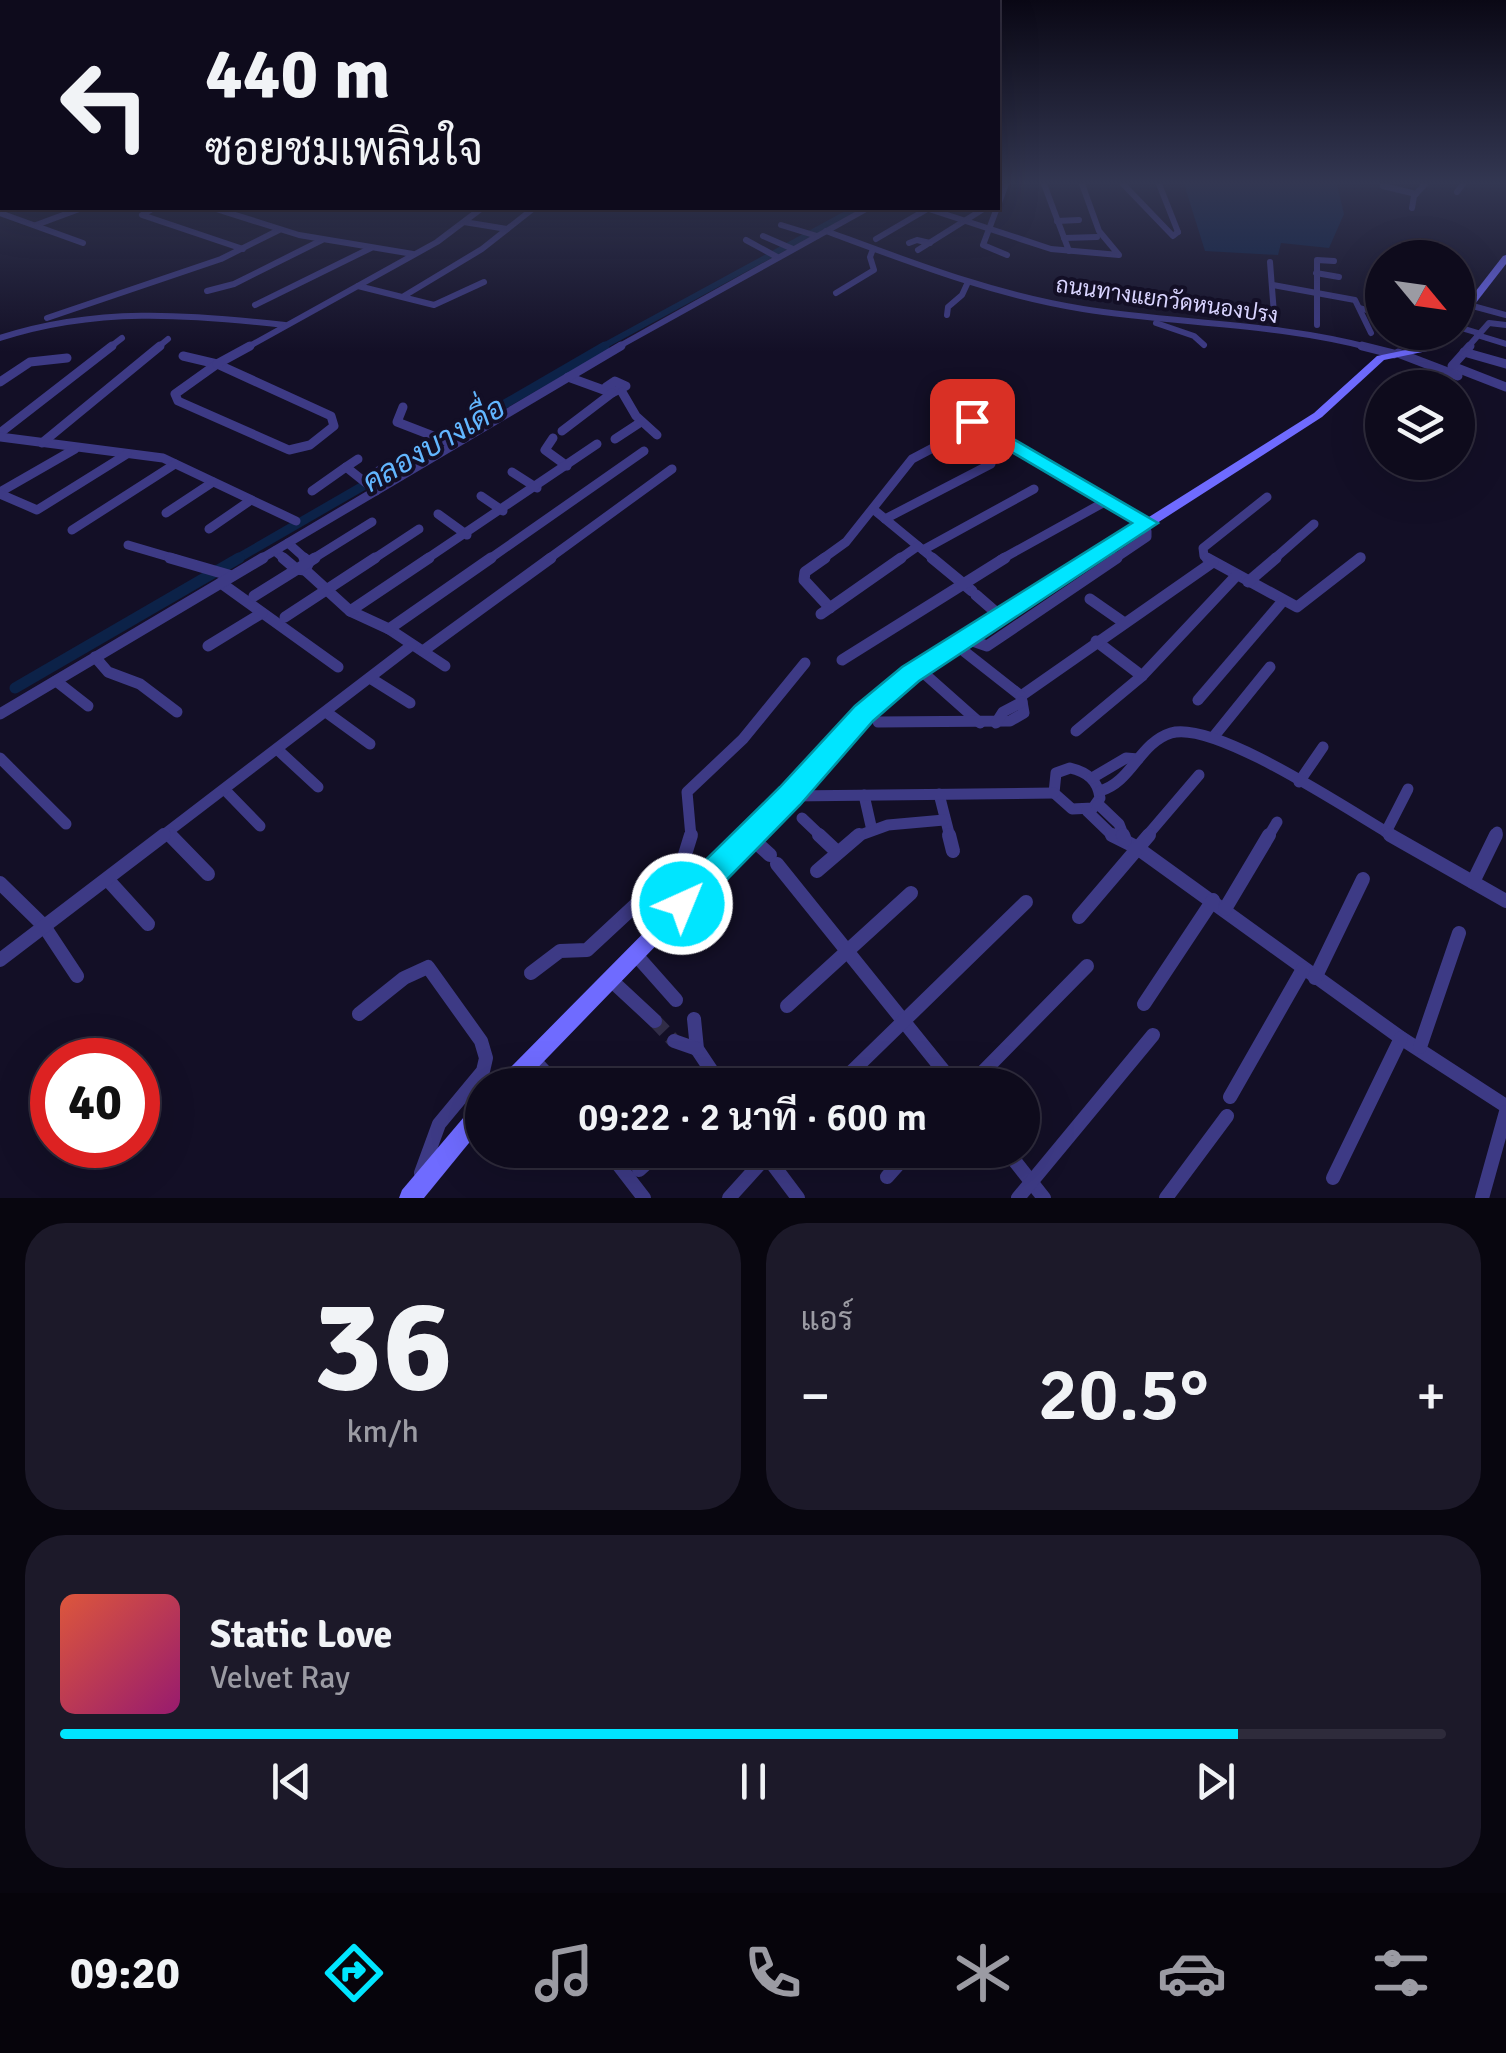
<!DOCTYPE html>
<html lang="th">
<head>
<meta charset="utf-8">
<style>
  :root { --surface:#0e0b1c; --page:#1c1929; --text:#f1f3f6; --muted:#9b9ba3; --line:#2e2b3b; --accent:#00e5ff }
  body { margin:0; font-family:Signika,Sarabun,sans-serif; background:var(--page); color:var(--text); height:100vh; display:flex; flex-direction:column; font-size:38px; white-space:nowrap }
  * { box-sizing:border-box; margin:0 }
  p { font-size:32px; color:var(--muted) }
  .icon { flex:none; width:55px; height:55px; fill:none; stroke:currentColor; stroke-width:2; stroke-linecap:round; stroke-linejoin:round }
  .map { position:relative; height:1198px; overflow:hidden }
  .side { display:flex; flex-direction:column; gap:25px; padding:25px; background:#08060f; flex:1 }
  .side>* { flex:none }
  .guide { position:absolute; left:0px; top:0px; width:1000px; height:210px; box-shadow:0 10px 40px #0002,0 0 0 2px var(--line); background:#0e0b1c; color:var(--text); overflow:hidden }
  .needle { width:65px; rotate:119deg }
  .buttons { position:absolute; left:1365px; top:240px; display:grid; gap:20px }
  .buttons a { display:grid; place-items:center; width:110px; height:110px; border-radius:50%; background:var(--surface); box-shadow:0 10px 40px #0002,0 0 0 2px var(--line); font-size:50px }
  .speed { position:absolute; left:30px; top:1038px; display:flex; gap:20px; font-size:50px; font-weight:700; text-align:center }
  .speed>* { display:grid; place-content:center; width:130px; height:130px; border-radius:50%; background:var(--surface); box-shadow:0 10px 40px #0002,0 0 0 2px var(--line); line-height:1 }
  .speed .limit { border:15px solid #d22; background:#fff; color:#111 }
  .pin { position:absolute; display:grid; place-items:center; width:85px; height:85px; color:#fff; margin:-42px; border-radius:20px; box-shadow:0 5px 15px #0006 }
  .me { position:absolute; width:110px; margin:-55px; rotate:44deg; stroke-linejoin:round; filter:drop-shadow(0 0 8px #0008) }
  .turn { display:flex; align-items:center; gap:35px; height:210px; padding:0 40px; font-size:45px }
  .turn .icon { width:130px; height:130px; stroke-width:2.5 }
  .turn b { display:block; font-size:70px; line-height:85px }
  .big { font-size:75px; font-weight:600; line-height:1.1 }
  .side .card { flex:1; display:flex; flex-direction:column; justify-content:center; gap:15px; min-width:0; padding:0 35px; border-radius:40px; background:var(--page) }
  .side .dial { align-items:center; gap:0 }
  .dial b { font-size:130px; line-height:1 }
  .song { display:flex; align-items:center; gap:30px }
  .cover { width:120px; height:120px; border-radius:15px; background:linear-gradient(135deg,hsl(10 70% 55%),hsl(320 70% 35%)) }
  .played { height:10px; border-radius:5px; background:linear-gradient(90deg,var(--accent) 85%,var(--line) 85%) }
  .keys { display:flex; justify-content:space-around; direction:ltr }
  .heat { display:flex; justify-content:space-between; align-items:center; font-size:55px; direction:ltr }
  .side .tiles { flex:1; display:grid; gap:25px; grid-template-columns:1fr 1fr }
  .card:last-child { grid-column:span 2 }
  .trip { position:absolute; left:465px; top:1068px; width:575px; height:100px; border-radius:50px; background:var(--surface); box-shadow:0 10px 40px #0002,0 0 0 2px var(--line); font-weight:600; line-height:100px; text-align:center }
  .menu { display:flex; height:160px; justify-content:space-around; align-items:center; background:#06040b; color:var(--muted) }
  .menu .icon { width:70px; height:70px }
  .menu .active { color:var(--accent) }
  .menu b { font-size:45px; color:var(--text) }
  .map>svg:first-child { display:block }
</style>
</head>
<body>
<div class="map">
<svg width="1506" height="1198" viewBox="0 0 1506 1198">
  <rect width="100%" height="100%" fill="#130f26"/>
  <!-- water -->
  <path fill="#0c2248" d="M1337 184 1344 214 1329 248 1281 243 1278 255 1205 251 1184 184Z"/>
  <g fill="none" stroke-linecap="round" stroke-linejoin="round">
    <!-- canal-far2 -->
    <path stroke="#0c2248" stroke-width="6" d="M600 348 857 208"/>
    <!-- canal-far1 -->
    <path stroke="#0c2248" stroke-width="9" d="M235 560 605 346"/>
    <!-- canal -->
    <path stroke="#0c2248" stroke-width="11" d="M15 688 239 558"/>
    <!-- street-tunnel -->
    <path stroke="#312d47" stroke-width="14" stroke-dasharray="14 8" stroke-linecap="butt" d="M655 1021 674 1041"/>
    <!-- street-far3 -->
    <g stroke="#3d3a85" stroke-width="6">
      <path d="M1006 184 983 245 1007 255"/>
      <path d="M1044 184 1069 251"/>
      <path d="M1123 184 1173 236 1178 232"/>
      <path d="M1159 184 1178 232"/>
      <path d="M1383 186 1416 194"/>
      <path d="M1457 192 1463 184"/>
      <path d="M154 208 142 215 243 249"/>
      <path d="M213 208 299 235 413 254"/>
      <path d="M926 208 1051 249 1119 255 1099 231 1082 184"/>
      <path d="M1412 208 1414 196 1425 184"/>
      <path d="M0 213 83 243"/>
      <path d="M1057 221 1079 220"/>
      <path d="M464 222 507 229"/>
      <path d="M36 225 82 208"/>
      <path d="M781 225 817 236"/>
      <path d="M826 231C910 262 994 295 1083 309 1179 324 1277 323 1371 348"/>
      <path d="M763 236 793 249"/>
      <path d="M1064 238 1097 237"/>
      <path d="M876 239 929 208"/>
      <path d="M746 240 777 257"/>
      <path d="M909 243 917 240 930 243"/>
      <path d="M918 250 985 208"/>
      <path d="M1270 262 1274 314"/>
      <path d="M1316 273 1339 277"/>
      <path d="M1273 285 1355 300 1371 333"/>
      <path d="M358 286 434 305 484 282"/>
      <path d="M207 291 234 284 322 240"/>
      <path d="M836 293 874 270 870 257 873 249"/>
      <path d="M404 296 482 249 534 208"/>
      <path d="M255 305 371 248"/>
      <path d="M1469 305 1506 315"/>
      <path d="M1360 308 1382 315"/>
      <path d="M947 315 948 307 962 295 968 282"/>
      <path d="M47 318 221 259 279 230"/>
      <path d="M1156 323 1194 336 1204 345"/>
      <path d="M1317 325V260L1334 261"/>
      <path d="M1458 327 1478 333"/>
      <path d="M1477 335 1506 344"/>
      <path d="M0 338C95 307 187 314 285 325"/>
      <path d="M109 348 122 338"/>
      <path d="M157 348 168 339"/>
      <path d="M246 348 437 242 482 208"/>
      <path d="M616 348 868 208"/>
      <path d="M1467 348 1489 323 1506 325"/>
    </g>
    <!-- street-far2 -->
    <g stroke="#3d3a85" stroke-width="9">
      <path d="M1362 346 1394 354"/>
      <path d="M1470 346 1452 366 1506 387"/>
      <path d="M1464 352 1506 364"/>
      <path d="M1398 353 1458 376"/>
      <path d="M183 356 217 364"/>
      <path d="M217 364 331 416 334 426 310 445 289 450 178 401 175 394Z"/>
      <path d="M217 364 250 346"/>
      <path d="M568 377 612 393 626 386 615 381 606 387"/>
      <path d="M0 382 30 362 67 358"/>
      <path d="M622 392 636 416 657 435"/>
      <path d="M403 407 397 422 454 444"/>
      <path d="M973 421 1148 523"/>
      <path d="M562 431 612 393"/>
      <path d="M0 433 112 346"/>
      <path d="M0 437 163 458 296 521"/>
      <path d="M553 438 545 450 567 466"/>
      <path d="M615 439 641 422"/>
      <path d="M42 443 160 346"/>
      <path d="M358 459 346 467 376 491"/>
      <path d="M512 472 537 488"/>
      <path d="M365 482 386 465"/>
      <path d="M312 491 346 467"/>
      <path d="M0 492 75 449"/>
      <path d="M0 494 37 510 127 454"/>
      <path d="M481 496 503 511"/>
      <path d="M873 509 935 560"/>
      <path d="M166 513 213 482"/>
      <path d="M438 514 467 535"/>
      <path d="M885 519 991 464"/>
      <path d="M209 529 251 500"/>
      <path d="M72 530 175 464"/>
      <path d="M288 543 307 560"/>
      <path d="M128 545 179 560"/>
      <path d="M923 550 1034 489"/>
      <path d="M275 551 286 560"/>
      <path d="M259 560 621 346"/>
      <path d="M311 560 372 522"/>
      <path d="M372 560 419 529"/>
      <path d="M425 560 597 444"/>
      <path d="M488 560 644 451"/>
      <path d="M547 560 672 469"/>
      <path d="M821 560 846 542 912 459 948 440"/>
      <path d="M898 560 918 546"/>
      <path d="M1000 560 1101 504"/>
      <path d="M1113 560 1147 537V531L1140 527"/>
      <path d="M1211 560 1204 556 1203 548 1267 497"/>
      <path d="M1273 560 1314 524"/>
      <path d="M1358 560 1361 557"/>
    </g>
    <!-- street-far1 -->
    <g stroke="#3d3a85" stroke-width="11">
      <path d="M170 558 232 576"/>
      <path d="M283 558 296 569 305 570 309 562 304 558"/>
      <path d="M825 558 805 572 804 580 830 608"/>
      <path d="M932 558 972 591"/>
      <path d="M1207 558 1297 607 1360 558"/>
      <path d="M305 570 350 611 389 629 445 666"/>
      <path d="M1248 582 1276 558"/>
      <path d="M221 583 338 667"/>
      <path d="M976 595 999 615"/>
      <path d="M254 596 315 558"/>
      <path d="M1090 599 1123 622"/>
      <path d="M350 611 429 558"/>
      <path d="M821 614 901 558"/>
      <path d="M285 617 375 558"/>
      <path d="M389 629 491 558"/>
      <path d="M964 638 987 646 1117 558"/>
      <path d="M1096 641 1142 676"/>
      <path d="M208 646 262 613"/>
      <path d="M423 651 551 558"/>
      <path d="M965 652 1021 696 1213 562"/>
      <path d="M95 657 108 672 140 684 177 712"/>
      <path d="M842 660 1005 558"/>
      <path d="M927 676 980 723"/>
      <path d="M370 678 410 703"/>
      <path d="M56 681 88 706"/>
      <path d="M1198 700 1282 602"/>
      <path d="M326 712 370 744"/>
      <path d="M0 714 263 558"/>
      <path d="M878 722 1010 721 1024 713 1021 696"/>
      <path d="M996 723 1003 712 1022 702"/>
      <path d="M1076 731 1142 676 1236 576"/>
      <path d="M1215 735 1270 667"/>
      <path d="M278 750 318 787"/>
      <path d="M0 758 66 824"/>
      <path d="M1070 768C1087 772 1098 780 1100 798L1093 808 1072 809 1054 793 1056 773Z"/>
      <path d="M1092 778 1126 758 1138 759"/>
      <path d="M1299 782 1323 747"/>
      <path d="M225 790 260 826"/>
      <path d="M1100 791C1132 782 1139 743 1171 733 1216 720 1351 812 1395 837"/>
      <path d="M939 794 950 837"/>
      <path d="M864 795 871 826"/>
      <path d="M791 796 1054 793"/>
      <path d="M1098 804 1119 824 1124 837"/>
      <path d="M1087 811 1114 837"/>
      <path d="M802 818 822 837"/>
      <path d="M1386 832 1408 789"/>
      <path d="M168 833 172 837"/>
      <path d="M161 837 412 645"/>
      <path d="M691 837 687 792 743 739 805 663"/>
      <path d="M855 837 888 825 944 820"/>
      <path d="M1146 837 1199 775"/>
      <path d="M1268 837 1277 822"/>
      <path d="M1494 837 1497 832"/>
    </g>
    <!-- street -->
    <g stroke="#3d3a85" stroke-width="14">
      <path d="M170 835 208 874"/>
      <path d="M819 835 835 850"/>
      <path d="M949 835 953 851"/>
      <path d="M1112 835 1136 847 1401 1038 1506 1106"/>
      <path d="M1123 835 1125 840"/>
      <path d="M1390 835 1506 901"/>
      <path d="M749 836 770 855"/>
      <path d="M777 864 955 1085"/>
      <path d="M817 871 859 835"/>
      <path d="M108 880 148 924"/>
      <path d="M1473 882 1496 835"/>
      <path d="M0 883 44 926 77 976"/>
      <path d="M637 907 660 927"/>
      <path d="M1225 909 1269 835"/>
      <path d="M1079 917 1149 835"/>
      <path d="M637 956 676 1000"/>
      <path d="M0 960 164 835"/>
      <path d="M531 973 560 951 587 950 683 861 691 835"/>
      <path d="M1315 978 1363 879"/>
      <path d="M612 981 655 1021"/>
      <path d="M1144 1004 1213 900"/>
      <path d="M787 1006 911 893"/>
      <path d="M359 1014 404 978 428 967 481 1041 486 1058 483 1071 439 1124 421 1173"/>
      <path d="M694 1019 697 1049 721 1085"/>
      <path d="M674 1041 697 1049"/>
      <path d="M1420 1047 1459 933"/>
      <path d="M533 1059 557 1085"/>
      <path d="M838 1085 1026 902"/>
      <path d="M970 1085 1087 966"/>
      <path d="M1230 1097 1303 969"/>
      <path d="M607 1150 644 1198"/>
      <path d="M762 1150 798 1198"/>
      <path d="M1006 1150 1044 1198"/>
      <path d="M639 1170 661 1150"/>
      <path d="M887 1177 911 1150"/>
      <path d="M1333 1178 1401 1038"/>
      <path d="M729 1198 766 1157"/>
      <path d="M1018 1198 1153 1035"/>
      <path d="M1166 1198 1227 1116"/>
      <path d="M1482 1198 1506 1112"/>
    </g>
    <!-- secondary -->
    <g fill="#6f6bff" fill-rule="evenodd">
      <path d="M1506 255V264L1461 322 1458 323V314L1503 256Z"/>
      <path d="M1440 332H1452L1432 350 1384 360 1322 417 916 678 869 718 796 801 521 1085H497L500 1078 784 791 859 708 906 670 1314 413 1377 356 1425 346Z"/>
      <path d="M482 1100V1127L424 1198H399L402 1190 475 1104Z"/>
    </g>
  </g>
  <!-- sky -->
  <linearGradient id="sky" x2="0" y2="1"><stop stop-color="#0a0815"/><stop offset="0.52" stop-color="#333752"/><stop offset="1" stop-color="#333752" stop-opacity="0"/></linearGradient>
  <rect width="1506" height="352" fill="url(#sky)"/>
  <!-- route -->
  <path fill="#00e5ff" stroke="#0095a6" stroke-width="2.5" d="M972 415 1158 523 919 681 873 721 800 805 693 914 682 919 672 914 667 904 672 893 780 787 855 706 902 667 1132 523 966 425V417Z"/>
  <g text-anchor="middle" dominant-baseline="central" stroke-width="8" stroke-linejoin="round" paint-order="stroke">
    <!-- far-street labels -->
    <g font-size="22" fill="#d9d4ff" stroke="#130f26">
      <text transform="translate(1167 300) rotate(8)">ถนนทางแยกวัดหนองปรง</text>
    </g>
    <!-- water labels -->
    <g font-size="30" font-style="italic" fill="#62b6ff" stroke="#130f26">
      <text transform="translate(434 445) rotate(-30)">คลองบางเดื่อ</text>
    </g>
  </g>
</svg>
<div class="buttons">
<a><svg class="needle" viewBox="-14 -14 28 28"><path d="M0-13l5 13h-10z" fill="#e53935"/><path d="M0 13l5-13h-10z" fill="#9b9ba3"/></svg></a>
<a><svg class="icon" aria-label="layers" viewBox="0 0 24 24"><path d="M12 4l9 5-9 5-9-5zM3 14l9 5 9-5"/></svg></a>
</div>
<div class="speed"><div class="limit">40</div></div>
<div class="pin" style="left:972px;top:421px;background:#d93025"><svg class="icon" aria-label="arrive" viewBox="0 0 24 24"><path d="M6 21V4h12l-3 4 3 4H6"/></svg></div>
<svg class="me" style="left:682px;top:904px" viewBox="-20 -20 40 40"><circle r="17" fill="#00e5ff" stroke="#fff" stroke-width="3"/><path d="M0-11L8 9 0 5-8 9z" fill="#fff"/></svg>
<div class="trip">09:22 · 2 นาที · 600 m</div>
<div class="guide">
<div class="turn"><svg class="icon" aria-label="left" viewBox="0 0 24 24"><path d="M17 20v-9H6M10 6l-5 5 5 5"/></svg><div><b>440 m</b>ซอยชมเพลินใจ</div></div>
</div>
</div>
<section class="side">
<div class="tiles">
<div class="card dial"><b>36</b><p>km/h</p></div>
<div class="card"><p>แอร์</p>
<div class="heat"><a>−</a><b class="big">20.5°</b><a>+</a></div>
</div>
<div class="card">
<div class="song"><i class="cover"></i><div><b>Static Love</b><p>Velvet Ray</p></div></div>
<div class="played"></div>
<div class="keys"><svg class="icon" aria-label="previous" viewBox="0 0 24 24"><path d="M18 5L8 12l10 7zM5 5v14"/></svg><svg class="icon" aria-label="pause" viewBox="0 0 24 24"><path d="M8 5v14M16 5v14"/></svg><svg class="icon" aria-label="next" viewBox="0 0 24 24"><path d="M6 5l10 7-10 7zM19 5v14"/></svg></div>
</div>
</div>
</section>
<nav class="menu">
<b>09:20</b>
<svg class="icon active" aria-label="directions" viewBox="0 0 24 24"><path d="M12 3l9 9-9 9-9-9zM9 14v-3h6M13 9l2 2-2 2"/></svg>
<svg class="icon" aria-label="music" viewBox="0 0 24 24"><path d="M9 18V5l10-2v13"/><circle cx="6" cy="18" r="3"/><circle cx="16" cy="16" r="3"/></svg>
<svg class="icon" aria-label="phone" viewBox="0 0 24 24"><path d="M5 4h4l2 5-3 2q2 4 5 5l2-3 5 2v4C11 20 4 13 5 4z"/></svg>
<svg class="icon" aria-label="climate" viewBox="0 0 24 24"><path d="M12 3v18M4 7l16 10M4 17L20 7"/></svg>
<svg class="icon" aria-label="car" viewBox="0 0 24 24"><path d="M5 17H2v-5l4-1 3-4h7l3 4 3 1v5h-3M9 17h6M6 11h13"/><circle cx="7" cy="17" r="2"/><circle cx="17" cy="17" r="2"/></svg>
<svg class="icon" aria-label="filters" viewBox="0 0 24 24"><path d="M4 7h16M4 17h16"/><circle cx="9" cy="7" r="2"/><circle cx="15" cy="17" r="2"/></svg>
</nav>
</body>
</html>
